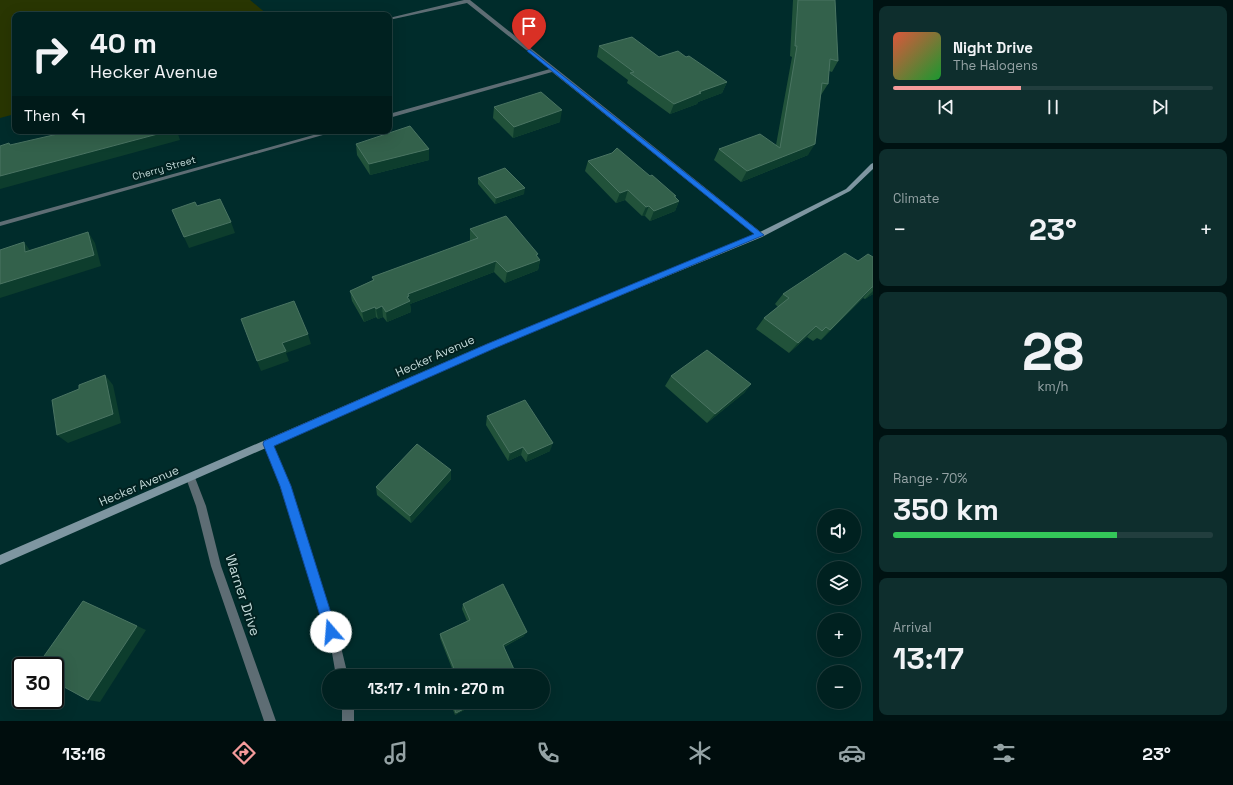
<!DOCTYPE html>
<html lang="en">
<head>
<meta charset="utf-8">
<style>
  :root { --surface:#002120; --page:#0e2e2d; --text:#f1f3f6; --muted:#95a3a5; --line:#223e3e; --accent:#f59b9b }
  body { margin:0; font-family:"Space Grotesk",sans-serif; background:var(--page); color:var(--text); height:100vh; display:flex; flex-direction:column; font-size:15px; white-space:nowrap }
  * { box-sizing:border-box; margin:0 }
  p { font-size:13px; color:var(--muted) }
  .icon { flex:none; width:22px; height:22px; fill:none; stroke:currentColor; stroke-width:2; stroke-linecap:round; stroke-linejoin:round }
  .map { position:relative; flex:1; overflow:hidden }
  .drawer { display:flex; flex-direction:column; gap:6px; padding:6px; background:#001212; width:360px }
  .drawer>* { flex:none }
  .banner { position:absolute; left:12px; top:12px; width:380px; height:122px; border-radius:8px; box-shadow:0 4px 16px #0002,0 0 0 1px var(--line); background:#002120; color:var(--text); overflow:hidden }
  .controls { position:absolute; left:817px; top:509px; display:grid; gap:8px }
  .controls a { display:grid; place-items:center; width:44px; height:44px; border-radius:50%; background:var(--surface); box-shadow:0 4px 16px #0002,0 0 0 1px var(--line); font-size:20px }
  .speed { position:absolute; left:12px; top:657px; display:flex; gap:8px; font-size:20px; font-weight:700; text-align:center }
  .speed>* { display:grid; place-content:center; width:52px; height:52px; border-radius:50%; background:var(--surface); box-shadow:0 4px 16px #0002,0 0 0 1px var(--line); line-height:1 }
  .speed .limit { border:2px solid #111; border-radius:6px; background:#fff; color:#111 }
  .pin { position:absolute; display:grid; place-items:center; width:34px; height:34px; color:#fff; margin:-41px -17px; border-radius:50% 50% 50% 0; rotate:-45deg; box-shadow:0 0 4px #0007 }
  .pin .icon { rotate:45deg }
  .me { position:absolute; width:44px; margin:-22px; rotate:342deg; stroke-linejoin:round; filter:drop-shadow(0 0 3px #0008) }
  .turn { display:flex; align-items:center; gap:14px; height:84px; padding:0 12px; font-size:18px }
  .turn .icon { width:52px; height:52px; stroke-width:2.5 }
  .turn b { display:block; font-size:28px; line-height:34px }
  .then { display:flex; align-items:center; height:38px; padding:0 12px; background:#0003; gap:8px; font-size:15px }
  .big { font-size:30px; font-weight:700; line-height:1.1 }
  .drawer .tile { flex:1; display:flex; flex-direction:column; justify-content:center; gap:6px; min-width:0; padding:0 14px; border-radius:8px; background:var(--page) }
  .drawer .dial { align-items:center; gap:0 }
  .dial b { font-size:52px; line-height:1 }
  .song { display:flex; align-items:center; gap:12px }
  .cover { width:48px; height:48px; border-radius:6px; background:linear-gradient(135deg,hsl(10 70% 55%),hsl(130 70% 35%)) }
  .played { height:4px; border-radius:2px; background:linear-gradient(90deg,var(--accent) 40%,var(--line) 40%) }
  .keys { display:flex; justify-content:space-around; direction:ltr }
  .heat { display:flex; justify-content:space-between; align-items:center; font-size:22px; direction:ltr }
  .charge { height:6px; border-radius:3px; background:linear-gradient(90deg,#34c759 70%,var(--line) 0) }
  .trip { position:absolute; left:322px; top:669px; width:228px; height:40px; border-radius:20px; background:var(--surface); box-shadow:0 4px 16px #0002,0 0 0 1px var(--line); font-weight:700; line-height:40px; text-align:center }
  .menu { display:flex; height:64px; justify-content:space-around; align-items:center; background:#000d0d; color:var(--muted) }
  .menu .icon { width:28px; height:28px }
  .menu .active { color:var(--accent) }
  .menu b { font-size:18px; color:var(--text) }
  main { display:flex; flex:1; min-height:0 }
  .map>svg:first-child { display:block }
</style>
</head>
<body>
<main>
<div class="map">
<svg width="873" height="721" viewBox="0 0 873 721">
  <rect width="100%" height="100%" fill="#002c2b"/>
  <!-- green -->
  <path fill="#293602" d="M0 0H250L268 15H15V114L0 118Z"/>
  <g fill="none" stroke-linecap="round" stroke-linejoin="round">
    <!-- street -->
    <g fill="#5e6d74" fill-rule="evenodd">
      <path d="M464 0H470L762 233V237H758L552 72 389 118V114L550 69 467 3 389 20V18Z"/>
      <path d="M328 131H337L0 226V222Z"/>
      <path d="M268 440 271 441 290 486 341 647 348 676H336L331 647 280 486 264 444 265 441Z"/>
      <path d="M191 474 194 475 206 506 221 566 276 721H264L211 566 196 506 186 478 188 475Z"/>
      <rect x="342" y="702" width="12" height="19"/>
    </g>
    <!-- secondary -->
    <path fill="#7e96a1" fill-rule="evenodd" d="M873 163V169L850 191 762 237 493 348 0 565V555L487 344 758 233 846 189 871 164Z"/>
  </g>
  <!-- wall -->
  <g fill="#21523a">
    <path d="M793 0H835L838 61 832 72 829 71 828 84 821 95H820L808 155 741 182 714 160 719 149 776 145 792 57 790 56Z"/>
    <path d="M599 46 659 57H686L727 82 722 93 698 102 697 104 670 114 627 83 628 80 597 57Z"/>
    <path d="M494 107 560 122 513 138 493 118Z"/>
    <path d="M356 144 429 149V160L370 175 357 155Z"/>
    <path d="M588 161 675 198 679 201 675 211 650 221 645 216H642L625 200 616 203 585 171Z"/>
    <path d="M478 178 524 194 495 204 478 184Z"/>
    <path d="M470 229 537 256 540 260 538 270 505 283 494 272 410 304 411 312 387 322 383 317 378 319 376 317 364 322 352 301 350 291 373 280 372 277 470 241Z"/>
    <path d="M873 257V294L865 299 863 298 821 340 817 338 813 341 807 337 789 353 756 329 764 318 778 307 775 304 783 294Z"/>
    <path d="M671 376 751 384 744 393 707 423 665 386Z"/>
    <path d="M487 416 550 451 526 462 521 455 508 461 486 425Z"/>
    <path d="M451 470V479L411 523 377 495 376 487Z"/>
    <path d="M463 604 524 636 504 647 517 676H455L440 638V634L467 621 462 609Z"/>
    <path d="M450 702H479L455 715Z"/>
  </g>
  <!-- shaded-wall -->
  <g fill="#0d3d2d">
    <path d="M727 82 722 93 698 102 697 104 670 114 674 104 699 92Z"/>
    <path d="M562 110 560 122 513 138 514 127Z"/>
    <path d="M169 131H177L180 140 0 189V176Z"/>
    <path d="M194 131H211L195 135Z"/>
    <path d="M815 144 808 155 741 182 747 171Z"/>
    <path d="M429 149V160L370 175 369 164Z"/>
    <path d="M525 188 524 194 495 204 496 198Z"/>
    <path d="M628 190 625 200 616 203 620 193Z"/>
    <path d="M674 196H676L672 204 679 201 675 211 650 221 654 211Z"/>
    <path d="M649 206 645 216H642L646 207Z"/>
    <path d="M231 222 235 233 189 248 184 237Z"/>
    <path d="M88 232 95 243 101 266 0 298V284Z"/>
    <path d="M24 242 32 253 25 252Z"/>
    <path d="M538 254 536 261 540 260 538 270 505 283 507 272 536 255Z"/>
    <path d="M496 261 494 272 410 304 411 312 387 322 386 312 407 297 408 294Z"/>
    <path d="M872 287 863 298 821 340 830 330Z"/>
    <path d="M873 291V294L865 299Z"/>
    <path d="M382 306 383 317 378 319 376 309Z"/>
    <path d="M375 307 376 317 364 322 362 312Z"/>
    <path d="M816 326 807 337 789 353 798 343Z"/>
    <path d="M308 334 311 344 286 353 289 361 261 371 257 361 282 343Z"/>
    <path d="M105 375 113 385 121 423 68 443 57 435Z"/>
    <path d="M751 384 744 393 707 423 715 414Z"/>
    <path d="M553 443 550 451 526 462 528 454Z"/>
    <path d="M523 447 521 455 508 461 510 453Z"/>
    <path d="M451 470V479L411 523 410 516Z"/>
    <path d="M83 601 146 630 100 702 88 700Z"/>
    <path d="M527 632 524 636 501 648 503 645Z"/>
    <path d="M477 702H479L455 715 456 713Z"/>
  </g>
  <!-- building -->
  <g fill="#33614b" stroke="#4a7462">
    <path d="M798 0H835L838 61 830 59 828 84 822 83 815 144 747 171 719 149 760 134 780 148 797 46H795Z"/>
    <path d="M632 37 659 57 678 51 686 57 689 56 727 82 699 92 701 93 674 104 630 73 634 72 599 46Z"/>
    <path d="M541 92 562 110 514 127 494 107Z"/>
    <path d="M410 126 429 149 369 164 356 144Z"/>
    <path d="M62 131H169L0 176V146L9 143 10 145 62 133Z"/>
    <path d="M617 148 650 176 652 175 676 196H674L679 201 654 211 649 206 646 207 628 190 620 193 588 161 612 153Z"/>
    <path d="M505 168 525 188 496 198 478 178Z"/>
    <path d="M220 199 231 222 184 237 172 210 195 202 197 206Z"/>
    <path d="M506 216 538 254 536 255 540 260 507 272 496 261 408 294 409 296 407 297 410 301 386 312 382 306 376 309 375 307 362 312 350 291 374 280 372 277 478 238 470 229Z"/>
    <path d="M88 232 94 255 0 284V250L24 242 25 252Z"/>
    <path d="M845 253 858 261 868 254 873 257V287H872L830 330 826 327 822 331 816 326 798 343 764 318 789 298 783 294Z"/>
    <path d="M294 301 308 334 282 343 286 351 257 361 241 319Z"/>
    <path d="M707 350 751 384 715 414 671 376Z"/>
    <path d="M105 375 113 414 57 435 52 400 79 389V385Z"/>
    <path d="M525 400 553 443 528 454 523 447 510 453 487 416Z"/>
    <path d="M417 444 451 470 410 516 376 487Z"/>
    <path d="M503 584 527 632 503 645 517 676H457L440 634 470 620 463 604Z"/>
    <path d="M83 601 137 626 88 700 55 682V666H37Z"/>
    <path d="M452 702H477L456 713Z"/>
  </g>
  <!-- route -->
  <path fill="#1a73e8" stroke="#114b97" d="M529 49 764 235 493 349 274 446 291 486 337 632 335 636 331 638 327 636 325 632 280 486 263 444 264 441 487 344 754 234 527 51Z"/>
  <g text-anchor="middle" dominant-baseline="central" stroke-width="4" stroke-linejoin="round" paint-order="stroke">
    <!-- far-street labels -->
    <g font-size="10" fill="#c5dbda" stroke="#012120">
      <text transform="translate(164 168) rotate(-16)">Cherry Street</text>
    </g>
    <!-- street labels -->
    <g font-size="12" fill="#c5dbda" stroke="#012120">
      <text transform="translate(435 356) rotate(-24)">Hecker Avenue</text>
      <text transform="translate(139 486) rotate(-23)">Hecker Avenue</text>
    </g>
    <!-- near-street labels -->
    <g font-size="14" fill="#c5dbda" stroke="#012120">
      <text transform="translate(243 595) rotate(72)">Warner Drive</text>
    </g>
  </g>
</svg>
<div class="controls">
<a><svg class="icon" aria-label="sound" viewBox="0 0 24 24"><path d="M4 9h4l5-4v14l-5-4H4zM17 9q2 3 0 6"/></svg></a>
<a><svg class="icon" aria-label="layers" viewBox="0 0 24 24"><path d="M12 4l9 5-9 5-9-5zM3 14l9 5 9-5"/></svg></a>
<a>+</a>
<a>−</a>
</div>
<div class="speed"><div class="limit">30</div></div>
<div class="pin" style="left:529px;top:50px;background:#d93025"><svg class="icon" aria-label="arrive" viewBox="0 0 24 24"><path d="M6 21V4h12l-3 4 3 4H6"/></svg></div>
<svg class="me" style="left:331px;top:632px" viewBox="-20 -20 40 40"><circle r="19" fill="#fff"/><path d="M0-13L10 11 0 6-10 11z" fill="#1a73e8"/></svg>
<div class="trip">13:17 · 1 min · 270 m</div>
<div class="banner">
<div class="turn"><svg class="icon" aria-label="right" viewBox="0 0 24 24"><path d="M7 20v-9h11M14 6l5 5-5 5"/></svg><div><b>40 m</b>Hecker Avenue</div></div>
<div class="then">Then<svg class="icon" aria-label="left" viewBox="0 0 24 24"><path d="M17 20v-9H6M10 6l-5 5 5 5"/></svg></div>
</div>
</div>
<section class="drawer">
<div class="tile">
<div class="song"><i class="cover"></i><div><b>Night Drive</b><p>The Halogens</p></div></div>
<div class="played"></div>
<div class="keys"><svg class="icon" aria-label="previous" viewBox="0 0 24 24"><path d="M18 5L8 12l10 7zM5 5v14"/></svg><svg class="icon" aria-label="pause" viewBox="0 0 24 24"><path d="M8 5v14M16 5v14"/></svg><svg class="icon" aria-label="next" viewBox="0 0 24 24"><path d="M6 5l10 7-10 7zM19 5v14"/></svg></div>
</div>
<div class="tile"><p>Climate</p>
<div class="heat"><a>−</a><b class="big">23°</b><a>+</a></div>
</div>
<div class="tile dial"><b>28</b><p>km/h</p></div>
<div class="tile"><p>Range · 70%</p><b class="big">350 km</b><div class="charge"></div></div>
<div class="tile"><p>Arrival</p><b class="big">13:17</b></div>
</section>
</main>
<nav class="menu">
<b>13:16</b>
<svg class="icon active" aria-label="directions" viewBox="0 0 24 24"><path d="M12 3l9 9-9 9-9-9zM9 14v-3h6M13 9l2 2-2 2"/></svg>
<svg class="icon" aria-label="music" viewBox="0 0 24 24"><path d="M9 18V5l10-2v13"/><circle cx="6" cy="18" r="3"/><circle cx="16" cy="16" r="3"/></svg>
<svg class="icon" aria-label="phone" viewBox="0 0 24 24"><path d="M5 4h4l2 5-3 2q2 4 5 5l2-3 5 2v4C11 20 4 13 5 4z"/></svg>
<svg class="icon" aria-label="climate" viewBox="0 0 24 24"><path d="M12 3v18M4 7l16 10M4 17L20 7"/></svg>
<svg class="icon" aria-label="car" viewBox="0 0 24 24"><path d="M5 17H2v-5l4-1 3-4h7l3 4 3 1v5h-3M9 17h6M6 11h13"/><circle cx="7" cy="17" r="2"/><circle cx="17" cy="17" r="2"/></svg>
<svg class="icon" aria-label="filters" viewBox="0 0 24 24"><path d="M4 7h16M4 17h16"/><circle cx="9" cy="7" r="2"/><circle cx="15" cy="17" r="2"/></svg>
<b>23°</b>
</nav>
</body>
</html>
